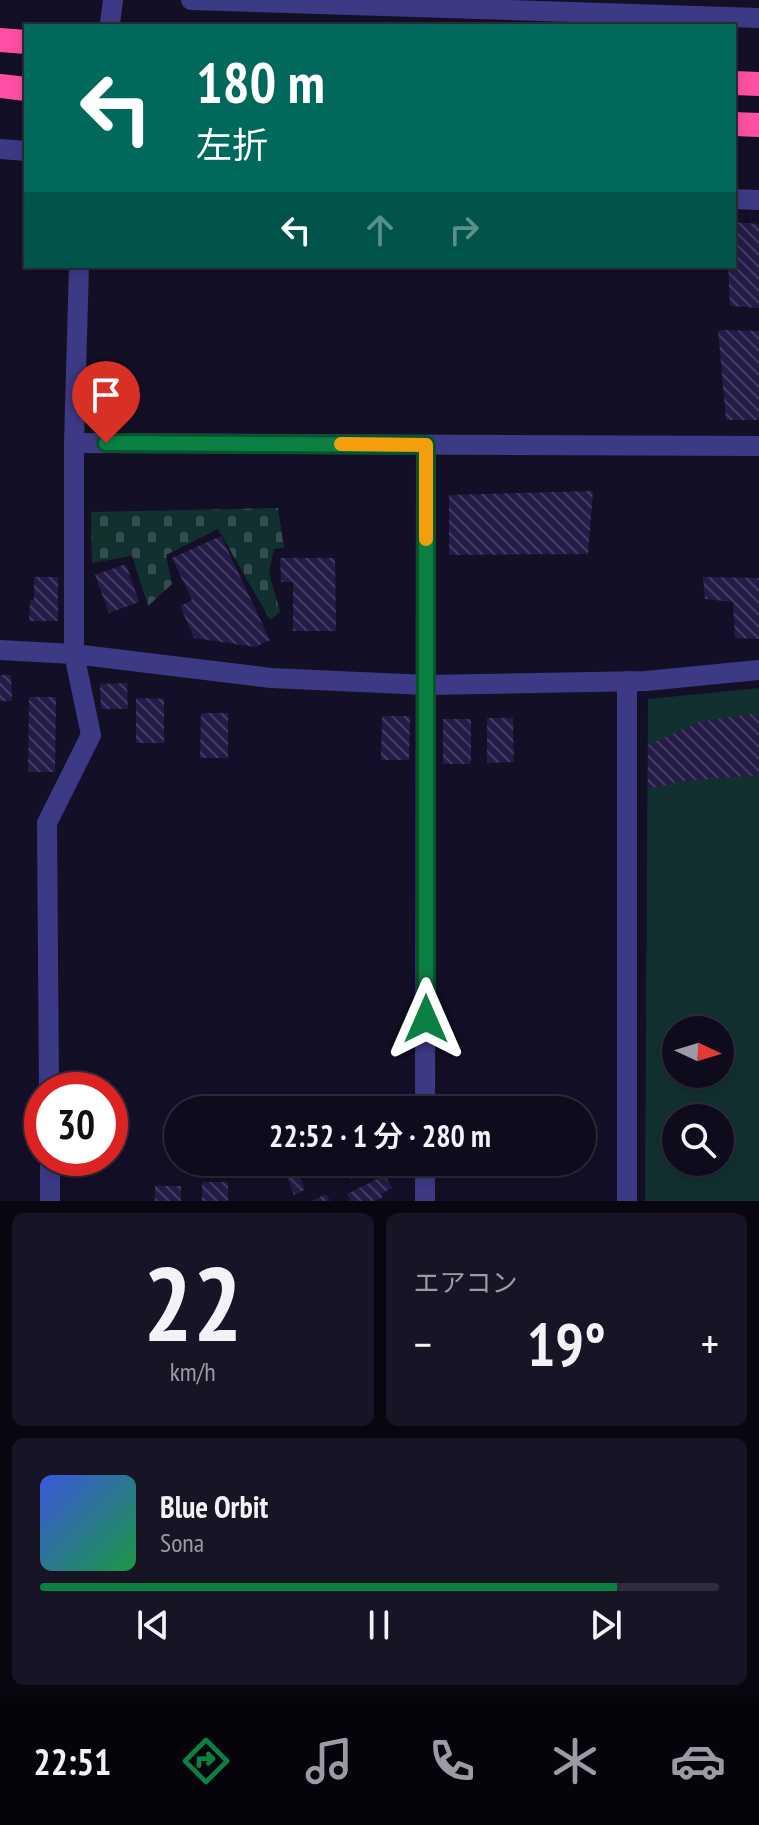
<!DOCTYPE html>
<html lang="ja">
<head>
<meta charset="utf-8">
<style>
  :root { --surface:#0e0b1c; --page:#171425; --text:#f1f3f6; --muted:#9b9ba3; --line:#2e2b3b; --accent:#0b8043 }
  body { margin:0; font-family:"PT Sans Narrow","Noto Sans JP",sans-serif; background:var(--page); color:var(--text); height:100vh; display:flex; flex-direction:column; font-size:30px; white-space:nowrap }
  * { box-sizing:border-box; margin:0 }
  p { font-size:26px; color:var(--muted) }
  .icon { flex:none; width:44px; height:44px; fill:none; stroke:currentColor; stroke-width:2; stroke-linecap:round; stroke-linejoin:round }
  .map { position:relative; height:1201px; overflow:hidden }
  .side { display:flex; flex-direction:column; gap:12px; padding:12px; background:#08060f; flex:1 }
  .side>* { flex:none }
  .hud { position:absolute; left:24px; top:24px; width:712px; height:244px; border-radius:0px; box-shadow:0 4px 12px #0003,0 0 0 2px var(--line); background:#00695c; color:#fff; overflow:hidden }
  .needle { width:52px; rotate:94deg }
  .fabs { position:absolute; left:662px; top:1016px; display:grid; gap:16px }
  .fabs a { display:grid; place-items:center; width:72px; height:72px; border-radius:50%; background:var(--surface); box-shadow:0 4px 12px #0003,0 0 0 2px var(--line); font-size:40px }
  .speed { position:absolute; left:24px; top:1072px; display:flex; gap:16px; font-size:40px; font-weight:700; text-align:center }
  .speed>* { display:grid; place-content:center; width:104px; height:104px; border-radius:50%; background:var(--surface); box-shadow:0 4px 12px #0003,0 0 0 2px var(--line); line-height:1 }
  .speed .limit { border:12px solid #d22; background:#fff; color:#111 }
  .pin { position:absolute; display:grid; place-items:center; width:68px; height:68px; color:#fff; margin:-82px -34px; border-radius:50% 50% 50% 0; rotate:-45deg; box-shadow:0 0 8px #0007 }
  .pin .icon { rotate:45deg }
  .me { position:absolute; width:88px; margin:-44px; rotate:0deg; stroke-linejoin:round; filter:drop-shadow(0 0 6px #0008) }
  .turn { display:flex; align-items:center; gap:28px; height:168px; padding:0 40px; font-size:36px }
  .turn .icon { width:104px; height:104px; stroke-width:2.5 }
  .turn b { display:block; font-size:56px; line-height:68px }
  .lanes { display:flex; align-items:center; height:76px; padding:0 40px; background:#0003; justify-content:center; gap:40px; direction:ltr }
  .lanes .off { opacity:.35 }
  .big { font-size:60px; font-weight:600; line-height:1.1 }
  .side .card { flex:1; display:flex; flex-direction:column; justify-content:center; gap:12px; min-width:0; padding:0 28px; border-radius:12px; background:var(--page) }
  .side .dial { align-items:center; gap:0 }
  .dial b { font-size:104px; line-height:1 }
  .song { display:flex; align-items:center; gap:24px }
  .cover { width:96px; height:96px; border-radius:12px; background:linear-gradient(135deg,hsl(230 70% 55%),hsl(140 70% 35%)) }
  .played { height:8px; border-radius:4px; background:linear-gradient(90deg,var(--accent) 85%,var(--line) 85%) }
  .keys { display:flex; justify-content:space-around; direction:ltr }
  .heat { display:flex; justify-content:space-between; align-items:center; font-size:44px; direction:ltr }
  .side .tiles { flex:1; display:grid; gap:12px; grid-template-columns:1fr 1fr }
  .card:last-child { grid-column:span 2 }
  .trip { position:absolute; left:164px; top:1096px; width:432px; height:80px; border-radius:40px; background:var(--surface); box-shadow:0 4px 12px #0003,0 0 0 2px var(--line); font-weight:600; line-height:80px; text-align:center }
  .tabs { display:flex; height:128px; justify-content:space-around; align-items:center; background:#06040b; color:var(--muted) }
  .tabs .icon { width:56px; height:56px }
  .tabs .on { color:var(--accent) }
  .tabs b { font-size:36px; color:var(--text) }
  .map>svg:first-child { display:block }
</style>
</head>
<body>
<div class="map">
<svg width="759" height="1201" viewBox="0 0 759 1201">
  <defs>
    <pattern id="cemetery-stones" width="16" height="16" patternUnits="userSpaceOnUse" patternTransform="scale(2)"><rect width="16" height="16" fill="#12302f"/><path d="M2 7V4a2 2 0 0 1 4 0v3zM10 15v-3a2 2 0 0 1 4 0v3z" fill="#344d4e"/></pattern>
    <pattern id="building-back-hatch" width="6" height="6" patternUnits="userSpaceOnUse" patternTransform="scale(2)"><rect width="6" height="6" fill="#241b47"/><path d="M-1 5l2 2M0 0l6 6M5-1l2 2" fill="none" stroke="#433b63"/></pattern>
  </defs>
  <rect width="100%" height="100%" fill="#130f26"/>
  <!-- green -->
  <path fill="#12302f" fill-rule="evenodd" d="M759 688V1201H645L648 699ZM676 1030H720V1074H676ZM676 1118H720V1162H676Z"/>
  <!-- cemetery -->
  <path fill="url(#cemetery-stones)" d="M278 508 284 548 274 549 269 573 280 612 270 620 218 529 166 555 172 584 148 606 132 556 92 563 91 512Z"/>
  <!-- building -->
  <g fill="url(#building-back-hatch)">
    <path d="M734 222 759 224V308L730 306 728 266H734Z"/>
    <path d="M718 330 759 331V420H726Z"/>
    <path d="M593 491 588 554 449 555V495Z"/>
    <path d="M221 536 270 640 255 647 194 638 180 606 192 600 172 558Z"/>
    <path d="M280 558H335L336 631H293V582H281Z"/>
    <path d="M126 564 139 602 109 613 95 575Z"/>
    <path d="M34 577H58V621H29L30 600H34Z"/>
    <path d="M703 577 759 578V639L735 638 733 602 705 599Z"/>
    <path d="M0 675H11L12 701H0Z"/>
    <path d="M127 683 128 709H101L100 684Z"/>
    <path d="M29 697H56L55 772H28Z"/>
    <path d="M136 698 164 699V743H136Z"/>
    <path d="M201 713H228V758H200Z"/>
    <path d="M751 714 759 717V775L682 781 648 789V745L699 722Z"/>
    <path d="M382 716H410L409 760H381Z"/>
    <path d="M487 718H513L514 762 487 763Z"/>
    <rect x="443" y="719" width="28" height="45"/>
    <path d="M342 1162H389L382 1165 381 1163 351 1179 347 1172 342 1174 339 1168 344 1165Z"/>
    <path d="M295 1164 305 1190 294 1195 284 1169Z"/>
    <path d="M385 1175 392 1188 381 1194 383 1197 376 1201H350L347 1194Z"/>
    <rect x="202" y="1182" width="26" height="19"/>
    <rect x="155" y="1186" width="26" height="15"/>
    <path d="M326 1194 330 1201H312Z"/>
  </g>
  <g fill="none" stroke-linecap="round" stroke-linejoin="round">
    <!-- minor -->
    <g stroke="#3d3a85" stroke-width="20">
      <path d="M191 0 759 18"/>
      <path d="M110 23 113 0"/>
      <path d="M0 149 26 151"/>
      <path d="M734 199 759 200"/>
      <path d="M74 443 759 446"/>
      <path d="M627 681V1201"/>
      <path d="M49 1090 47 823 91 735 74 654V443L79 266"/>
      <path d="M425 1110 426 445"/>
      <path d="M50 1158V1201"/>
      <path d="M425 1201V1162"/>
    </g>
    <!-- tertiary -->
    <path stroke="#3d3a85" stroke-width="20" d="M0 650 74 654 271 678 427 685 646 681 759 670"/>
    <!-- motorway -->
    <g stroke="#ff4fa3" stroke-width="24">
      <path d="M0 40 26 42"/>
      <path d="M734 83 759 84"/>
      <path d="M0 86 26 89"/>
      <path d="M734 124 759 125"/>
    </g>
  </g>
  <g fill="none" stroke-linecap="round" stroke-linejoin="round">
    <!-- route casing -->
    <g stroke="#07532c" stroke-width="20">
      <path id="route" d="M106 443 426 445V1019"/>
    </g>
    <!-- route -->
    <use href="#route" stroke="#0b8043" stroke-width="14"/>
    <!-- slow -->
    <path stroke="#f59e0b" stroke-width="14" d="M341 444 426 445V539"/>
  </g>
</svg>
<div class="fabs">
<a><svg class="needle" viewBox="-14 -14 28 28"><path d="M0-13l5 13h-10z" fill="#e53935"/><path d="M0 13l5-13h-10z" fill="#9b9ba3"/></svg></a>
<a><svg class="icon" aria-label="search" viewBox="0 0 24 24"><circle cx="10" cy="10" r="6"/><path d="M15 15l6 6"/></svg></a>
</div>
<div class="speed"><div class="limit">30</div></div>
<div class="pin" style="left:106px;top:443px;background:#d93025"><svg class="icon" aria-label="arrive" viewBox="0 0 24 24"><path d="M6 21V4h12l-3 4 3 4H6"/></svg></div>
<svg class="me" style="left:426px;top:1019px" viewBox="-20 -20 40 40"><path d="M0-17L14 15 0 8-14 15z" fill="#0b8043" stroke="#fff" stroke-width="4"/></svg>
<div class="trip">22:52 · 1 分 · 280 m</div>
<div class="hud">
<div class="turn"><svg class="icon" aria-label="left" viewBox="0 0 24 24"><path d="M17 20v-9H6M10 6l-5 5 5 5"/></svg><div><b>180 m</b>左折</div></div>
<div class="lanes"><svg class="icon" aria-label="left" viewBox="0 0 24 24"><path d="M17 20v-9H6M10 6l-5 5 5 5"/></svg><svg class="icon off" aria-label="ahead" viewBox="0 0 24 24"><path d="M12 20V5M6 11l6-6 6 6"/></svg><svg class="icon off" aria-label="right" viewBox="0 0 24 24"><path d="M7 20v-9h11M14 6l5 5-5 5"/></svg></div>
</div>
</div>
<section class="side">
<div class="tiles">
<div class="card dial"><b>22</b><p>km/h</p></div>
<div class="card"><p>エアコン</p>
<div class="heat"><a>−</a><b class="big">19°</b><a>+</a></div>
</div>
<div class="card">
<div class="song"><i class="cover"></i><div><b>Blue Orbit</b><p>Sona</p></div></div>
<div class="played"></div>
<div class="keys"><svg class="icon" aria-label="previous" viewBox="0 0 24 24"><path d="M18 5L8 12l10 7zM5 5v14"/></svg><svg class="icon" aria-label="pause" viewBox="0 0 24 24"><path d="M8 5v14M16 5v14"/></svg><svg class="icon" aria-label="next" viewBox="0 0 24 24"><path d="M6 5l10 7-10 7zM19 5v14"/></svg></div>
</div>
</div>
</section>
<nav class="tabs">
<b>22:51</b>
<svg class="icon on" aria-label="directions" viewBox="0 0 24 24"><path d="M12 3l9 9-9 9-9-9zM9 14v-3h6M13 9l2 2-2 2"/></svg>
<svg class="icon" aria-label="music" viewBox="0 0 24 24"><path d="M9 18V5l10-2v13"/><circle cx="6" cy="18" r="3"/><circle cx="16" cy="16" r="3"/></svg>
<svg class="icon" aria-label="phone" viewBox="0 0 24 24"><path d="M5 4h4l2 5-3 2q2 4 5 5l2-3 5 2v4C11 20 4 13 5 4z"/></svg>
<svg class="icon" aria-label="climate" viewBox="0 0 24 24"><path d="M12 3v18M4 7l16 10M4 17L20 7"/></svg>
<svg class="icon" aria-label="car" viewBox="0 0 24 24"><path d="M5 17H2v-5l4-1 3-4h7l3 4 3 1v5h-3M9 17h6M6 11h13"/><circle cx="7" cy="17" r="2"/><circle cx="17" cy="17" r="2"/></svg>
</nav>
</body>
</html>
